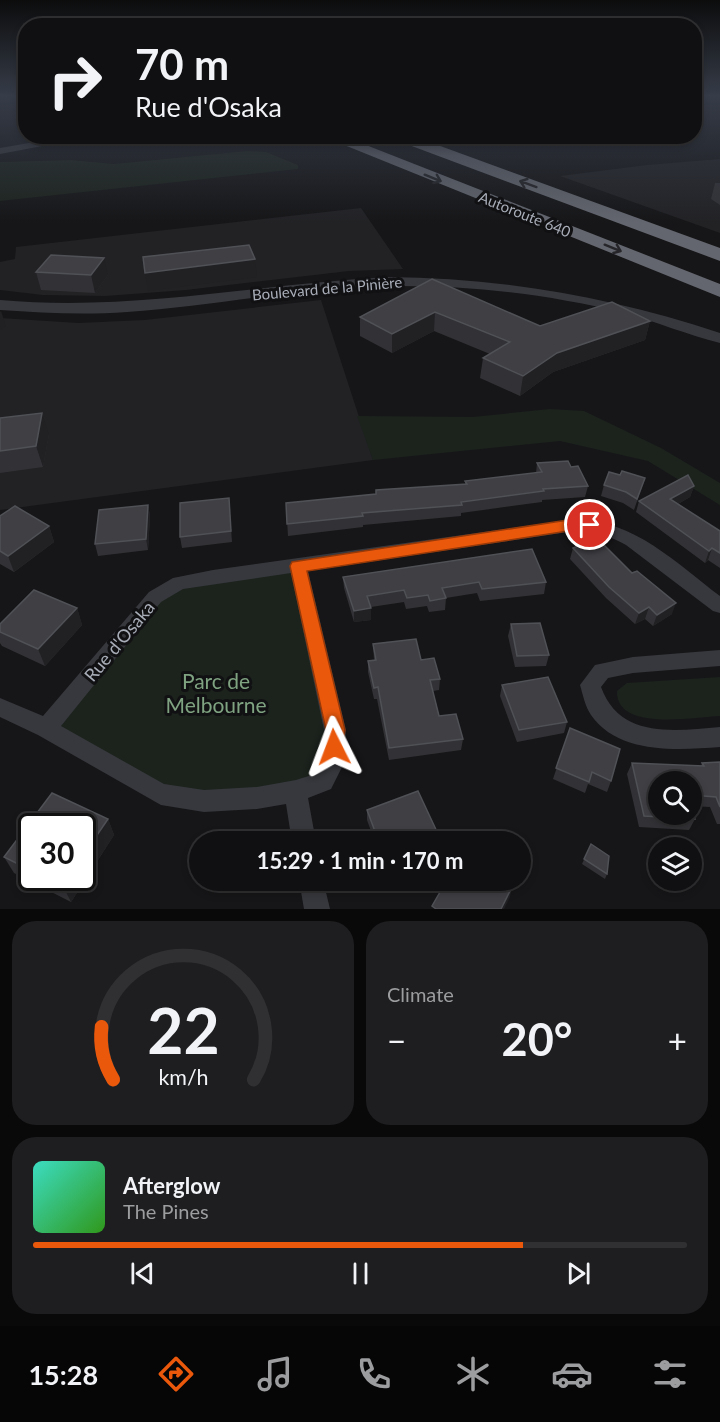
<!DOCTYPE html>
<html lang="en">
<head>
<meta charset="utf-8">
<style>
  :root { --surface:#101012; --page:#1e1e20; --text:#f1f3f6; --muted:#9c9d9f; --line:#303032; --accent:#ea580c }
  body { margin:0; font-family:Lato,sans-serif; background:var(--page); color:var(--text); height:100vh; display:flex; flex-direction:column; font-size:22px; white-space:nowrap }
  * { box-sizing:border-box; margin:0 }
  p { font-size:20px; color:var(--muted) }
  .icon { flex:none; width:33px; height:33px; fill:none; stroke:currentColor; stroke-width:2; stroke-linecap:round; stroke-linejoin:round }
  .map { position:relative; height:909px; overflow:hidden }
  .drawer { display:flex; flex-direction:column; gap:12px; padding:12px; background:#09090a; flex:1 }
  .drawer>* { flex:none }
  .guide { position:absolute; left:18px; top:18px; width:684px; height:126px; border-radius:24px; box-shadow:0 3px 9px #0003,0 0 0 2px var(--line); background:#101012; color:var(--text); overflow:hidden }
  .tools { position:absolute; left:648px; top:771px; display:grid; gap:12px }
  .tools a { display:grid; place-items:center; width:54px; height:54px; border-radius:50%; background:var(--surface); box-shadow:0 3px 9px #0003,0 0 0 2px var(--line); font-size:30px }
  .speed { position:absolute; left:18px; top:813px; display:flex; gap:12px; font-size:30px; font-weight:700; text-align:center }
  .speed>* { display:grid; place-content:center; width:78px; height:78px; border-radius:50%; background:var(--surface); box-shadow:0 3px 9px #0003,0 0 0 2px var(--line); line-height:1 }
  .speed .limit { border:3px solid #111; border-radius:9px; background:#fff; color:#111 }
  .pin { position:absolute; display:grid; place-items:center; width:51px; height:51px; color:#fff; margin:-26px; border:3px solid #fff; border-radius:50%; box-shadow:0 2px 6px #0007 }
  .me { position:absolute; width:66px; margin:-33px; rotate:357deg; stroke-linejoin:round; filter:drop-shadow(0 0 4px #0008) }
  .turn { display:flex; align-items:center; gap:21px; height:126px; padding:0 18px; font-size:27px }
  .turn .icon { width:78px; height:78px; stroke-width:2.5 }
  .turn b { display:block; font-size:42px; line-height:51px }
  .big { font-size:45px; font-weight:700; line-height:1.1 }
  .drawer .tile { flex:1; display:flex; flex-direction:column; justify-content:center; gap:9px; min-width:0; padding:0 21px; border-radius:24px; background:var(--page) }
  .drawer .dial { align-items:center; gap:0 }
  .dial svg { height:156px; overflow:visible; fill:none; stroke:var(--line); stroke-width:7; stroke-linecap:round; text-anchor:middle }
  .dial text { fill:var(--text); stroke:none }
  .song { display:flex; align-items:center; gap:18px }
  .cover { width:72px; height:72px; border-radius:9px; background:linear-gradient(135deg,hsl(170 70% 55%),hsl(110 70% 35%)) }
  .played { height:6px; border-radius:3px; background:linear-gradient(90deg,var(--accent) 75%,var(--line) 75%) }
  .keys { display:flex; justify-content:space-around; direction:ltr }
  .heat { display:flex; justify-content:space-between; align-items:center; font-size:33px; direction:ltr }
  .drawer .tiles { flex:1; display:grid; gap:12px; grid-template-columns:1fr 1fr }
  .tile:last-child { grid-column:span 2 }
  .trip { position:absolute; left:189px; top:831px; width:342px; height:60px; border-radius:30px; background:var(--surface); box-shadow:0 3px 9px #0003,0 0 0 2px var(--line); font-weight:700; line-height:60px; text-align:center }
  .menu { display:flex; height:96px; justify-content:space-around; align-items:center; background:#060607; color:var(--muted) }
  .menu .icon { width:42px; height:42px }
  .menu .selected { color:var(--accent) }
  .menu b { font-size:27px; color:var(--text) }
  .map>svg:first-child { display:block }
</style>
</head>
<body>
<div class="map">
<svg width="720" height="909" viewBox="0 0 720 909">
  <rect width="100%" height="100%" fill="#161618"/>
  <!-- built -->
  <g fill="#222225">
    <path d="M720 159V233L560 176 647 165Z"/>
    <path d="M361 208 403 269 349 271 186 290 105 296 43 295 0 290V262L15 259 16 247Z"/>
    <path d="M321 300 373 460 0 510V318L78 323 145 320Z"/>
  </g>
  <!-- green -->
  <g fill="#1c231d">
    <path d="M247 151 266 152 298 165V169L0 201V162L71 160 114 164Z"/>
    <path d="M550 409 584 411 661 448 720 483V505L648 461 560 441 373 460 357 416 473 417Z"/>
    <path d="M298 566 333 763 296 791 161 794 46 728 106 656 179 583Z"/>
    <path d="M720 677V716C694 717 616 732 617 691L627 683Z"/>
  </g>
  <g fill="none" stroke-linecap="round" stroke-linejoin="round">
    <!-- minor -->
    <g fill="#37383d" fill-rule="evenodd">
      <path d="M568 520C629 515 675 562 720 596V613L713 611 626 545C606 534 591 530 568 532L308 571 346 730 344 763 331 789 308 798 316 842H292L286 804 257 809 204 812 161 805 38 735 0 717V698L43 716 149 592 173 578 213 570ZM291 573 324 730 322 762 315 774 296 780 257 787 204 790 164 784 61 726 161 602 183 589Z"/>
      <path d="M720 650V666L633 673 608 678 601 687C620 739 674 731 720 727V747C678 750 619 755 591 715 585 706 583 695 580 685L595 665 633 657Z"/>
      <path d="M299 880H323L330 909H304Z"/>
    </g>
    <!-- tertiary -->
    <g fill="#37383d" fill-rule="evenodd">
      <path d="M69 136H95L0 154V148Z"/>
      <path d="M388 277C503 278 611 297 720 333V343C688 335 657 322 624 313 548 294 469 285 390 286 302 287 215 306 127 312 85 315 43 313 0 310V300C132 312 257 284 388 277Z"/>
    </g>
    <!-- motorway -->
    <g fill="#63666e" fill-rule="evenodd">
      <path d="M322 136H343L720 284V297Z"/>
      <path d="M391 136H413L720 248V261L393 139Z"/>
    </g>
  </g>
  <!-- wall -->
  <g fill="#323236" fill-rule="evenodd">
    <path d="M715 183H720V205L711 199Z"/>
    <path d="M36 272 108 275 95 293 41 290Z"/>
    <path d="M432 279 540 326 650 321 645 340 553 372 520 396 480 378 483 358 490 354 434 331 392 353 360 336V317Z"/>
    <path d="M0 418 49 434 43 467 0 473Z"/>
    <path d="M537 463 571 467 588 486 585 497 542 500V502L461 513V516L363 525V527L288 536 286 503 376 494V490L465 485V481L536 473Z"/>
    <path d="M620 475 645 478 634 510 623 503 601 496 604 485Z"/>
    <path d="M694 486 690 497 678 504 720 531V568L708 560 705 563 636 512 639 501Z"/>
    <path d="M229 498 232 542 182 548 180 537Z"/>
    <path d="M148 505 150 516 148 550 98 556 95 544Z"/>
    <path d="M0 516 49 526 54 542 14 572 0 564Z"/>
    <path d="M573 548 672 614 653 626 645 619 635 624 606 598 570 559Z"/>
    <path d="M343 577 546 582 544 594 480 601 477 593 446 598 445 610 429 612 427 606 406 609 404 602 371 607V620L354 622 344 588Z"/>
    <path d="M77 608 82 625 45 666 2 646 0 643V624Z"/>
    <path d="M511 624 549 655 546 666 515 667 508 636Z"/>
    <path d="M373 644 421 660 440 679 439 690 433 691 439 716 463 739 461 750 389 760 377 699H374L368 672V661L374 660Z"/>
    <path d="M502 685 567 722 564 733 517 742 500 696Z"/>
    <path d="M570 728 611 781 607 792 588 784 585 793 553 779Z"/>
    <path d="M720 762V824H717L710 807 692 806V782H658L695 819 689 830 639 827 627 774 632 763 701 766 702 763Z"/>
    <path d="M52 793 108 819 114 835 71 902 14 873 4 857ZM32 826H82V878H32Z"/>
    <path d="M367 810 438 842H375L367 820Z"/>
    <path d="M591 844 607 874 605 879 582 864Z"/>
  </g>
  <!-- shaded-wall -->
  <g fill="#212124">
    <path d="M104 258 108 275 95 293 91 275Z"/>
    <path d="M255 259 257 277 148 291 145 273Z"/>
    <path d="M1 311 6 326 0 330V312Z"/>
    <path d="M435 312 434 331 392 353V334Z"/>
    <path d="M650 321 645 340 553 372 520 396 523 376 557 353Z"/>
    <path d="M42 413 49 434 43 467 36 446Z"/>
    <path d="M694 486 690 497 667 510 670 499Z"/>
    <path d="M148 505 150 516 148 550 146 539Z"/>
    <path d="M49 526 54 542 14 572 8 556Z"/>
    <path d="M712 548 708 560 705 563 709 551Z"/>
    <path d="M676 603 672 614 653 626 657 615Z"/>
    <path d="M649 607 645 619 635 624 639 613Z"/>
    <path d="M77 608 82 625 45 666 38 649Z"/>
    <path d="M371 608V620L354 622V611Z"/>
    <path d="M108 819 114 835 71 902 63 886 69 878H82V857Z"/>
    <path d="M439 836 438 842H425Z"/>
    <path d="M512 887 510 897 504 909H501Z"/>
  </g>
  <!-- building -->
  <g fill="#3f3f44" stroke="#4f5156" stroke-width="1.5">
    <path d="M249 245 255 259 145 273 143 257Z"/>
    <path d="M51 255 104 258 91 275 36 272Z"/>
    <path d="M432 279 540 326 612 302 650 321 557 353 523 376 483 358 510 342 435 312 392 334 360 317Z"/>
    <path d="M42 413 36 446 0 451V418Z"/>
    <path d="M568 461 571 467 578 466 588 486 543 489 544 491 461 502 462 505 362 513 363 516 287 524 286 503 376 494V490L467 484 465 481 542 472 537 463Z"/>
    <path d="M622 471 645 478 637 499 626 492 604 485 609 472 620 475Z"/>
    <path d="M688 475 694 486 670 499 720 531V553L712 548 709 551 639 501Z"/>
    <path d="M229 498 231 531 180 537V503Z"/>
    <path d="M148 505 146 539 95 544 99 510Z"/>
    <path d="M15 506 49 526 8 556 0 551V516Z"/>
    <path d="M597 538 632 573 637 571 676 603 657 615 649 607 639 613 609 587 573 548Z"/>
    <path d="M532 549 546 582 482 589 479 582 442 588 446 598 430 601 428 595 407 598 404 590 367 596 371 608 354 611 343 577Z"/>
    <path d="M34 590 77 608 38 649 0 632V624Z"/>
    <path d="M540 623 549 655 517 656 511 624Z"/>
    <path d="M416 639 421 660 434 658 440 679 430 680 439 716 456 714 463 739 389 748 378 687 374 688 368 661 376 660 373 644Z"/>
    <path d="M548 677 567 722 519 730 502 685Z"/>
    <path d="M570 728 620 749 611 781 592 772 589 782 556 768Z"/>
    <path d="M720 762V807L716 797 692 795V782H658V814H692V807L695 819 644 816 632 763 704 766 702 763Z"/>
    <path d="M418 791 439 836 425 842H379L367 810Z"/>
    <path d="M52 793 108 819 82 857V826H32V871L4 857Z"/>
    <path d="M591 844 609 856 607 874 584 859Z"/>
    <path d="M45 878H69L63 886Z"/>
    <path d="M447 880H502L512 887 501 909H436L432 906Z"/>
  </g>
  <!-- one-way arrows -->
  <defs><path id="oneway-shaft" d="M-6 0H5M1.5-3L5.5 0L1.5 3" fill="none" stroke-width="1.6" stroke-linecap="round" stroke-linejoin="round" transform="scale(1.5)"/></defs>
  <g stroke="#26262a">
    <use href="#oneway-shaft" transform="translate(433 178) rotate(22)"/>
    <use href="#oneway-shaft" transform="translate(528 184) rotate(-160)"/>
    <use href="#oneway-shaft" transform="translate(613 248) rotate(22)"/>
  </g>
  <!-- sky -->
  <linearGradient id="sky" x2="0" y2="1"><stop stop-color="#0c0c0d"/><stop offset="0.43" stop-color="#363c48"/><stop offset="1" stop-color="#363c48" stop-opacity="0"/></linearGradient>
  <rect width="720" height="223" fill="url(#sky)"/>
  <!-- route -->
  <path fill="#ea580c" stroke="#983908" stroke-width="1.5" d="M568 520H590L598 525 590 530 568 531 307 571 345 730 341 753 334 756 327 753 324 747 326 730 290 566 292 562Z"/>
  <g text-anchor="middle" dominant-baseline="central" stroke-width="6" stroke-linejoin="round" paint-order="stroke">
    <!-- far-street labels -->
    <g font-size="15" fill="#a8adb8" stroke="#111113">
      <text transform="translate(525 214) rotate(22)">Autoroute 640</text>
      <text transform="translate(327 288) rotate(-5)">Boulevard de la Pinière</text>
    </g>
    <!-- street labels -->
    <g font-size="18" fill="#a8adb8" stroke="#111113">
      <text transform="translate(119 641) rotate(-50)">Rue d'Osaka</text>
    </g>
    <!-- near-park labels -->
    <g font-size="21" fill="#7fa381" stroke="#111113">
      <text x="216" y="680">Parc de<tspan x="216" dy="24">Melbourne</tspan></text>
    </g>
  </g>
</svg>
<div class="tools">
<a><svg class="icon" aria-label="search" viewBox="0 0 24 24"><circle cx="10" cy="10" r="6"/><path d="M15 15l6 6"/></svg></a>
<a><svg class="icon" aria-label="layers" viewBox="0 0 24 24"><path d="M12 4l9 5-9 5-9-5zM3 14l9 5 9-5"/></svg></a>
</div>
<div class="speed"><div class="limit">30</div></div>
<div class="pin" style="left:590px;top:525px;background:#d93025"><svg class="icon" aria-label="arrive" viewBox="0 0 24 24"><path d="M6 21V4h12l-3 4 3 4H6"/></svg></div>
<svg class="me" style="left:334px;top:747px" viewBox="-20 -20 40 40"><path d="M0-17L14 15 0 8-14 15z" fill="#ea580c" stroke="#fff" stroke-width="4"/></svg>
<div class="trip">15:29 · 1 min · 170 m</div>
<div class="guide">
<div class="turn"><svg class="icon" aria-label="right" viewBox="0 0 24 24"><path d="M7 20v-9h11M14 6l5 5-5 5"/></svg><div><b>70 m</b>Rue d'Osaka</div></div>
</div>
</div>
<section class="drawer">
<div class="tiles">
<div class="tile dial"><svg viewBox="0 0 100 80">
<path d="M14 69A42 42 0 1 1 86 69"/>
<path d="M14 69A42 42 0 0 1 8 42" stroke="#ea580c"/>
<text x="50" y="56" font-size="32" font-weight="700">22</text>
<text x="50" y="72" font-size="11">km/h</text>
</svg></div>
<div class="tile"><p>Climate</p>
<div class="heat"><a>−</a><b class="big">20°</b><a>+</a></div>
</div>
<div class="tile">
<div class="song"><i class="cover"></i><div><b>Afterglow</b><p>The Pines</p></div></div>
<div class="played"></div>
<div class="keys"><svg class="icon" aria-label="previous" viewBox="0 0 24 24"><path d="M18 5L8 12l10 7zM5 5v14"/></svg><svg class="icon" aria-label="pause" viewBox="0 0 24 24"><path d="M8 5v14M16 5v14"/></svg><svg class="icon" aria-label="next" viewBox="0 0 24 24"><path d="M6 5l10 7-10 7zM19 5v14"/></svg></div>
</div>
</div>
</section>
<nav class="menu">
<b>15:28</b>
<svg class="icon selected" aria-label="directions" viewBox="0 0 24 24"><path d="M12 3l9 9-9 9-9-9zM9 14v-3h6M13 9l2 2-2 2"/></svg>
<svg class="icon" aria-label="music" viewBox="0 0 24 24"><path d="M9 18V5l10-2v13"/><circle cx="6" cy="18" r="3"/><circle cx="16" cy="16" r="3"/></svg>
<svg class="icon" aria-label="phone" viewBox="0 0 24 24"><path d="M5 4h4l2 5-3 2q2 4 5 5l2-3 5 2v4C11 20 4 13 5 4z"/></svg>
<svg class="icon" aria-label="climate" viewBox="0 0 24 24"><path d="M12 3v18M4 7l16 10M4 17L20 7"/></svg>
<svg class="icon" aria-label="car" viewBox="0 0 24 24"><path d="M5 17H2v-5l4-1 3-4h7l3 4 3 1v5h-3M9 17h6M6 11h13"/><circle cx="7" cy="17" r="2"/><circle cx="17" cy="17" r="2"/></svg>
<svg class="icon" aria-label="filters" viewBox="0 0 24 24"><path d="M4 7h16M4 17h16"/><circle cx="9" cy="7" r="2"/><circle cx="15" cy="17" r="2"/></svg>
</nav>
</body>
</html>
